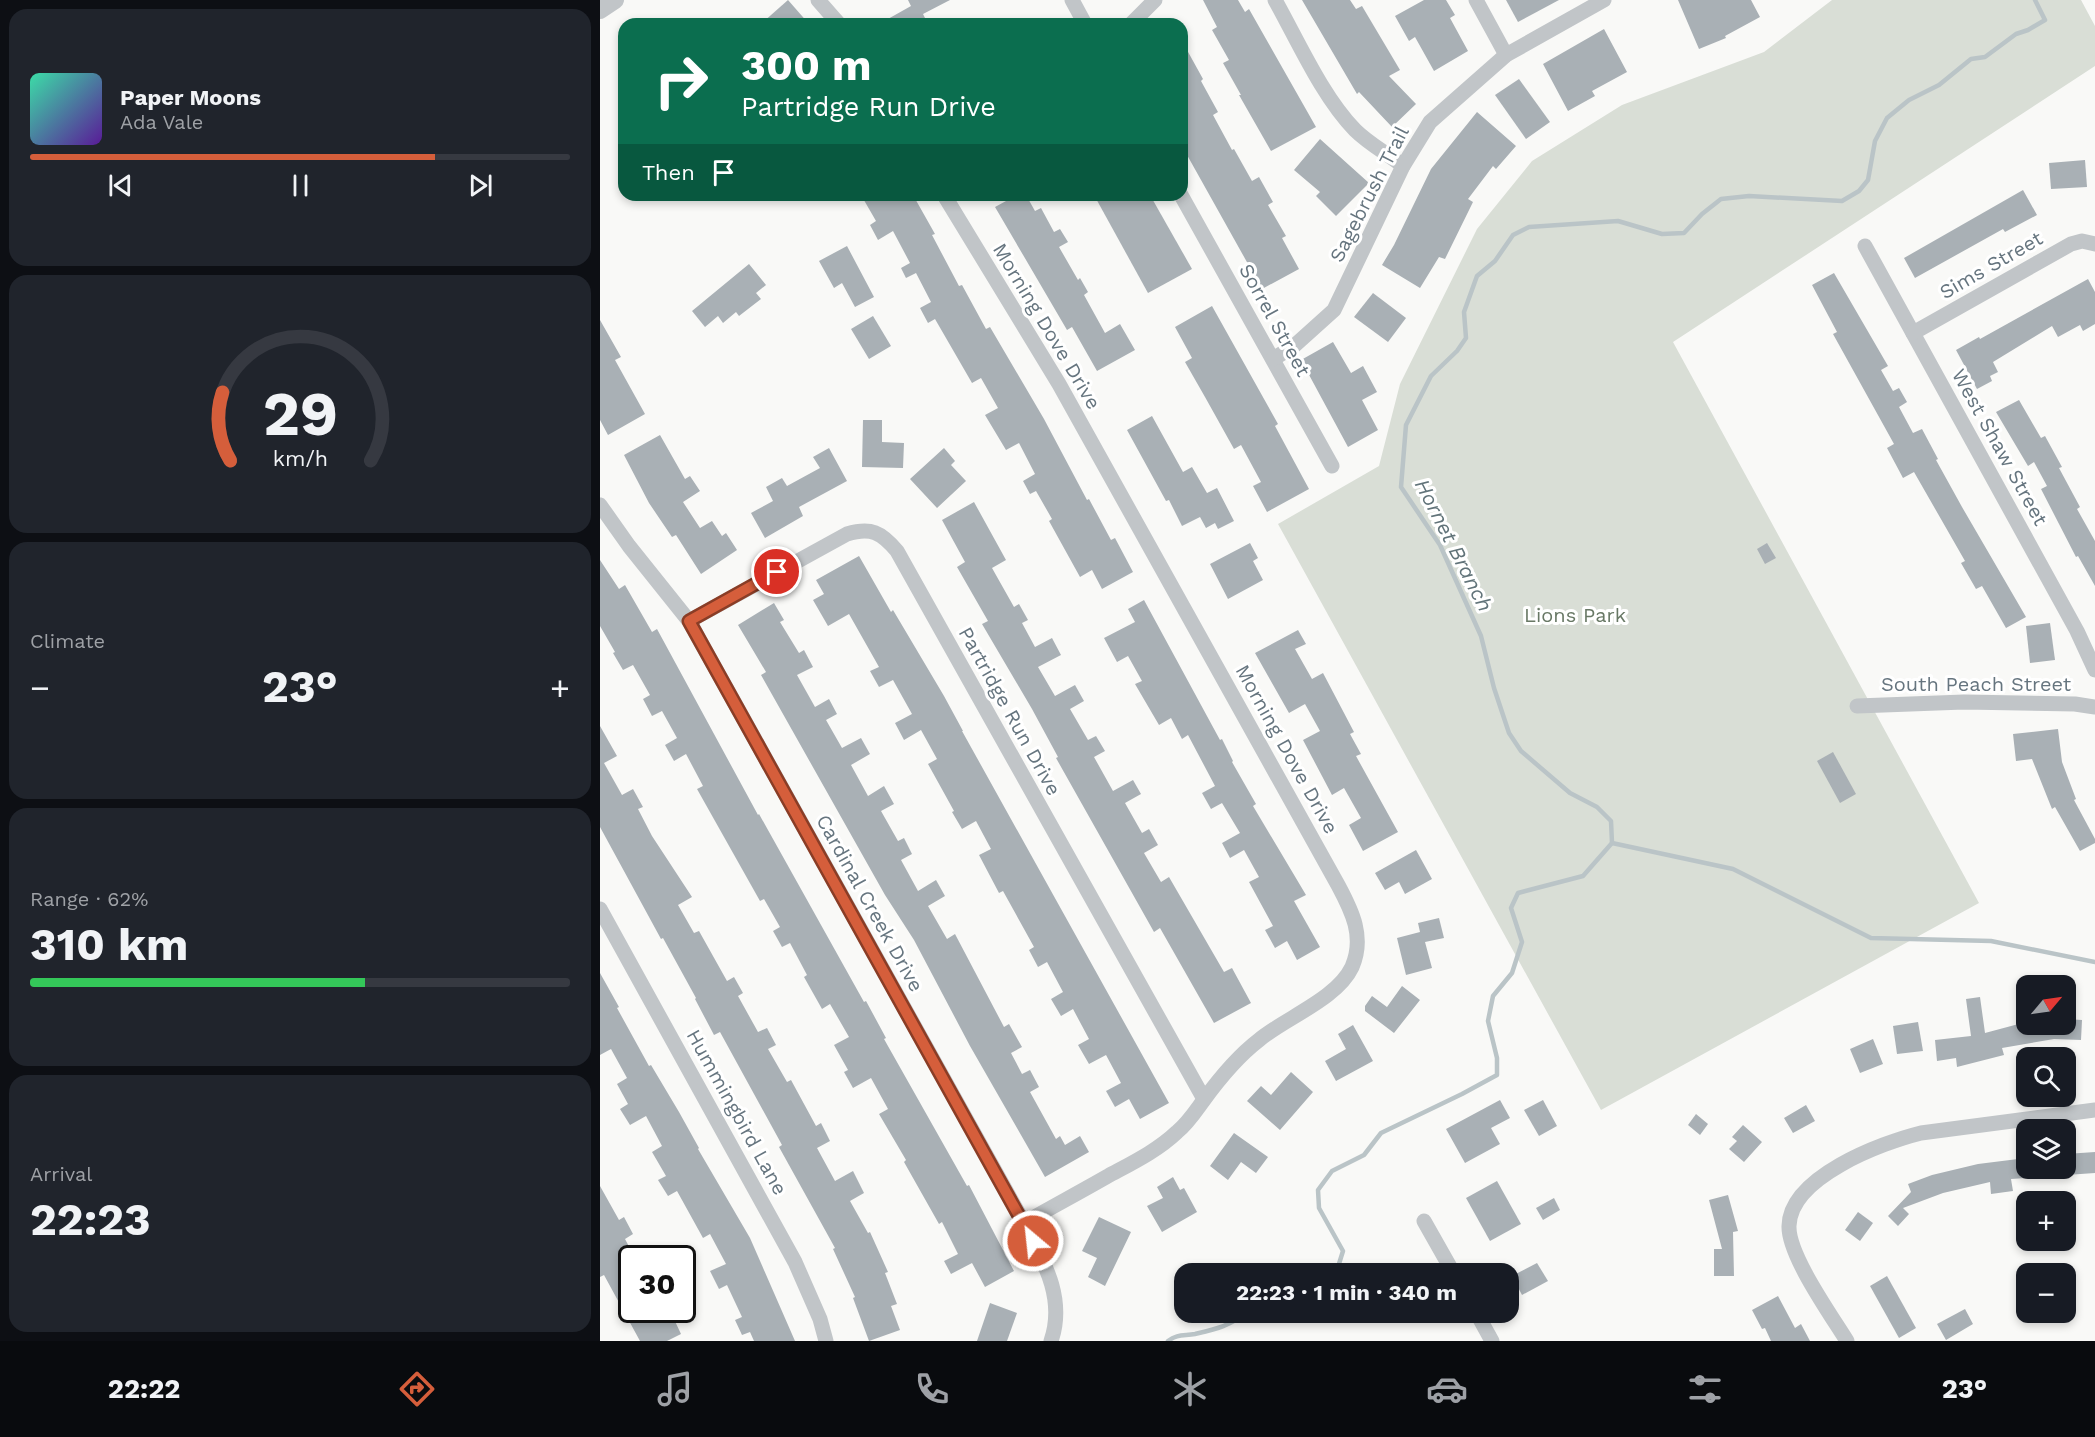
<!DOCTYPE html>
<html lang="en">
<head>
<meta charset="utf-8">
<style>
  :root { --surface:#171b24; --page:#20242c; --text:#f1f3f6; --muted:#9ea1a6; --line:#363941; --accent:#d55e3b }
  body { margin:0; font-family:"Work Sans",sans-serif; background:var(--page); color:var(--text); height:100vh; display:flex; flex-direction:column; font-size:22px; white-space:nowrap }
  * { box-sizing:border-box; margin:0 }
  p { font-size:20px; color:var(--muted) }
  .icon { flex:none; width:33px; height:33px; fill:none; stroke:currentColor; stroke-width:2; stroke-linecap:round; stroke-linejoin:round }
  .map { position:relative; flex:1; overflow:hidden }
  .drawer { display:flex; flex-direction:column; gap:9px; padding:9px; background:#0d0f14; width:600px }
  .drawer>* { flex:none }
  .hud { position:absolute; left:18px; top:18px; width:570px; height:183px; border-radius:18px; box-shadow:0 3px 9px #0003; background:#0b6e4f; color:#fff; overflow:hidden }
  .needle { width:39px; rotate:61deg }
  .fabs { position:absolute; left:1416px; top:975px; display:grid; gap:12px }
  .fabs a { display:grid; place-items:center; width:60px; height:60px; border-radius:12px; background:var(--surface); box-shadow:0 3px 9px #0003; font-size:30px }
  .speed { position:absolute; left:18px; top:1245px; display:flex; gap:12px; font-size:30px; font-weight:700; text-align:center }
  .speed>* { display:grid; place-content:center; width:78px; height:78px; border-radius:50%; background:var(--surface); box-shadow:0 3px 9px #0003; line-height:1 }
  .speed .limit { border:3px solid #111; border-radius:9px; background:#fff; color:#111 }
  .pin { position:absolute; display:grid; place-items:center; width:51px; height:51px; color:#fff; margin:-26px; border:3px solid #fff; border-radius:50%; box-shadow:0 2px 6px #0007 }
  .me { position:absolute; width:66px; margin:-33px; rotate:332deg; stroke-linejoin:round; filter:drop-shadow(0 0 4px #0008) }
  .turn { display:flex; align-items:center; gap:21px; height:126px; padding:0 24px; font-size:27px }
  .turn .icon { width:78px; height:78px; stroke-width:2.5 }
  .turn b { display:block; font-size:42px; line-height:51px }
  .then { display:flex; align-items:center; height:57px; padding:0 24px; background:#0003; gap:12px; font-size:22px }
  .big { font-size:45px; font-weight:700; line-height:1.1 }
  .drawer .card { flex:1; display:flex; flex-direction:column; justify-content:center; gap:9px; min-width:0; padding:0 21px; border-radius:18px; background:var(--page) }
  .drawer .dial { align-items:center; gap:0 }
  .dial svg { height:156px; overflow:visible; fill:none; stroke:var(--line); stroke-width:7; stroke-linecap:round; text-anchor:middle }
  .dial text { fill:var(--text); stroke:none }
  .song { display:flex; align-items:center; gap:18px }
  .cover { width:72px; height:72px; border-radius:9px; background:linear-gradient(135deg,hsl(160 70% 55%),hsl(270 70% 35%)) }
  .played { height:6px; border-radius:3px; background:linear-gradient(90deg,var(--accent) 75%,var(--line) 75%) }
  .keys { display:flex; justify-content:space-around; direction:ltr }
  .heat { display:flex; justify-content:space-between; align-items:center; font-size:33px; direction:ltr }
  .charge { height:9px; border-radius:4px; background:linear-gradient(90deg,#34c759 62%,var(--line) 0) }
  .trip { position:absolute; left:574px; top:1263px; width:345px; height:60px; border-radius:18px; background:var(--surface); box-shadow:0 3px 9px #0003; font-weight:700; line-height:60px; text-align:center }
  .menu { display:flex; height:96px; justify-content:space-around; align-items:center; background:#090b0e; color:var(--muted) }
  .menu .icon { width:42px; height:42px }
  .menu .selected { color:var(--accent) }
  .menu b { font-size:27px; color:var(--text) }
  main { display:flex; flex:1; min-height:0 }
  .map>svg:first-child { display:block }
</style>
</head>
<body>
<main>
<section class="drawer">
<div class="card">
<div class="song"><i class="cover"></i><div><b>Paper Moons</b><p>Ada Vale</p></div></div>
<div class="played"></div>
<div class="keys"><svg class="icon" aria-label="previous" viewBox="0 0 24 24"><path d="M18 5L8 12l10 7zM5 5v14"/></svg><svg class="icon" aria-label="pause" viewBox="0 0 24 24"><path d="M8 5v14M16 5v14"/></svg><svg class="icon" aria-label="next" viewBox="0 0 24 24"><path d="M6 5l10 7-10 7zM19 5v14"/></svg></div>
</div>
<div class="card dial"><svg viewBox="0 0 100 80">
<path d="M14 69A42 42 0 1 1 86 69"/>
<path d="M14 69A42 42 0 0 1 10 34" stroke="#d55e3b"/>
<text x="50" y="56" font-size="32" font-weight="700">29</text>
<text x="50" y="72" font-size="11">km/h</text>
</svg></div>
<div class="card"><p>Climate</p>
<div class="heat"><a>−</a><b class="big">23°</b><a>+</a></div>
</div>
<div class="card"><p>Range · 62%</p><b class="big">310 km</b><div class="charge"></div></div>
<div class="card"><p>Arrival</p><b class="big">22:23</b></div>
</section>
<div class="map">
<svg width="1495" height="1341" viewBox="0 0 1495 1341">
  <rect width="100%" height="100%" fill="#f9f9f7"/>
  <!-- green -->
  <path fill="#d9ded6" d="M1232 0H1481L1495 26V66L1073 342 1379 903 1001 1110 678 524 779 466 800 384 877 229 932 161 1022 105 1164 52Z"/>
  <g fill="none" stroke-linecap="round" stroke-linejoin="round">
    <!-- stream -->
    <g stroke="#bac4c7" stroke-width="4.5">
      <path d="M1012 843 1133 869 1271 938 1391 941 1495 962"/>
      <path d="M696 1274H712"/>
      <path d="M718 1274 738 1267 743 1251 719 1208 718 1190 732 1171 764 1155 781 1133 862 1094 897 1075V1058L888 1021 893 996 912 973 922 942 911 908 918 893 983 876 1012 843 1011 821 997 807 970 793 921 751 909 733 894 688 881 636 840 545 801 487 806 425 831 376 857 351 866 338 864 312 877 276 895 261 913 235 929 227 1018 221 1062 234 1084 233 1102 214 1121 199 1149 196 1242 201 1259 191 1268 180 1275 141 1287 118 1309 100 1339 85 1371 59 1385 57 1416 34 1428 30 1445 20 1435 0"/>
      <path d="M568 1341C577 1334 584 1336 595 1334 616 1329 630 1326 647 1312"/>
    </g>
  </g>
  <!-- building -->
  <g fill="#a9b0b5">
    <path d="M188 0 209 24H161Z"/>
    <path d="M308 0H350L323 14 328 24H279L311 6Z"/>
    <path d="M603 0H638L645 12 649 9 716 127 671 151 639 95H641L623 63 629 60 612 30 617 27Z"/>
    <path d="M702 0H750L756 9 762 6 800 70 789 76 816 104 792 127 759 92 757 94Z"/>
    <path d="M824 0H846L855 15 850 18 868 51 834 71 815 37 809 41 795 16Z"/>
    <path d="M906 0H959L918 22Z"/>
    <path d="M1078 0H1151L1160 17 1125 36 1126 38 1099 49Z"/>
    <path d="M1004 29 1027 72 992 91 995 96 968 111 943 64Z"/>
    <path d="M582 41 603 79 601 81 618 112 613 115 632 150 634 149 652 181 659 177 673 202 668 205 686 236 682 238 699 269 662 289 582 146Z"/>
    <path d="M919 79 950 122 926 139 895 95Z"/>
    <path d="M877 112 916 146 896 169 893 166 868 199 873 202 845 259 839 257 820 288 782 265 794 245 831 169Z"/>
    <path d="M720 139 769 183 736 216 716 196 720 192 694 170Z"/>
    <path d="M1485 160 1487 187 1451 189 1449 163Z"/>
    <path d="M1423 190 1437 215 1405 232 1403 229 1315 278 1304 258Z"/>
    <path d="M261 195H313L335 234 332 235 359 286 362 285 386 329 390 327 444 419 487 500 489 499 511 540 515 538 533 572 502 589 492 570 480 577 449 521 452 519 436 491 430 494 423 481 435 474 419 443 406 450 385 415 398 408 381 378 372 383 335 319 328 323 320 308 331 302 316 273 306 278 301 268 310 263 293 231 278 240 270 225 276 221Z"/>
    <path d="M417 195H426L435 211 441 208 454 232 460 229 468 242 459 247 478 280 480 278 488 292 484 295 505 333 520 324 535 350 497 371 472 327 467 330 395 207Z"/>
    <path d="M494 195H550L592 269 548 293Z"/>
    <path d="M247 246 274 297 255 307 242 283 234 288 219 261Z"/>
    <path d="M149 264 166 285 156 293 161 299 139 316 136 312 123 323 118 316 105 327 92 311Z"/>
    <path d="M1234 273 1288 366 1281 370 1293 391 1299 388 1307 402 1299 407 1313 433 1322 429 1338 459 1336 460 1362 507 1426 617 1406 628 1382 586 1376 589 1361 563 1365 561 1314 472 1303 478 1287 448 1294 444 1233 334 1237 332 1212 285Z"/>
    <path d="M1488 279 1495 292V324L1483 331 1480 325 1458 337 1452 326 1393 362 1398 372 1390 376 1392 381 1377 389 1356 350 1379 337 1380 339Z"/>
    <path d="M773 293 806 318 788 342 754 317Z"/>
    <path d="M612 306 678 424 675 426 709 489 667 512 653 486 661 482 641 445 634 449 605 397 585 362 592 358 575 327Z"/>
    <path d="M273 316 291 346 269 359 251 329Z"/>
    <path d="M0 320 21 357 15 360 45 414 8 435 0 420Z"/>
    <path d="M733 342 751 373 763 366 777 392 762 400 778 430 748 447 701 360Z"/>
    <path d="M1419 400 1441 438 1445 436 1462 467 1459 468 1480 507 1477 509 1495 541V586L1478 556 1476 557 1441 489 1447 486 1434 462 1428 466 1396 412Z"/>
    <path d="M552 416 583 472 592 467 607 493 617 488 634 521 618 529 615 523 606 528 600 517 582 526 569 500 566 501 527 430Z"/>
    <path d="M263 420H282V442L304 443 303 468 262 467Z"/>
    <path d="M60 435 85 479 90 476 100 491 83 502 100 528 112 521 122 536 126 533 137 550 101 574 76 535 72 537 49 503 24 455Z"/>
    <path d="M229 448 247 481 199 507 203 516 165 538 151 513 173 501 166 487 182 478 187 486 220 468 213 457Z"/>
    <path d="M344 448 355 461 351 465 366 481 337 508 310 479Z"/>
    <path d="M374 502 406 560 392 568 414 607 419 604 428 620 422 623 435 647 452 638 461 655 438 667 455 696 475 685 484 701 470 709 488 740 496 736 505 751 494 757 513 791 533 780 541 794 525 803 542 833 549 829 558 845 544 853 561 882 569 877 624 972 632 968 651 1003 614 1023 560 928 554 932 456 758 458 757 432 709 382 624 388 621 357 567 365 562 342 520Z"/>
    <path d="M650 543 658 558 653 561 663 580 628 599 610 564Z"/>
    <path d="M1167 543 1176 558 1165 564 1157 549Z"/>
    <path d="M259 556 291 612 293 610 344 696 363 731H362L569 1103 540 1119 529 1099 515 1107 506 1091 521 1083 506 1055 489 1064 478 1045 489 1039 473 1009 461 1016 451 999 463 992 447 962 438 967 429 950 434 947 403 891 399 893 379 855 391 849 376 821 362 829 352 812 354 811 328 764 337 759 321 730 304 740 295 723 312 714 293 680 279 687 270 671 279 667 249 614 228 626 213 600 224 594 216 580Z"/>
    <path d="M0 560 19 589 25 585 52 632 57 629 158 815 159 814 264 1002 266 1001 286 1038 284 1039 367 1186 369 1185 414 1271 385 1287 372 1263 351 1274 344 1261 358 1254 342 1222 339 1224 304 1162 306 1160 279 1114 288 1109 271 1078 253 1088 244 1072 248 1070 234 1045 249 1037 230 1004 222 1009 204 977 207 975 190 943 182 947 173 931 180 927 164 899 160 901 97 789 103 786 86 754 74 761 65 745 77 738 62 711 52 716 43 699 50 695 33 665 23 670 13 653 15 652 0 626Z"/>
    <path d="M544 600 620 740 622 739 633 761 632 762 656 804 653 806 706 895 694 901 720 947 697 960 687 941 675 948 665 930 673 926 649 882 659 877 644 850 630 858 622 843 640 833 622 803 611 809 602 793 615 786 588 735 582 739 571 718 559 725 535 684 542 681 528 656 517 662 504 638 535 622 528 609Z"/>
    <path d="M174 603 184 620 180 622 199 653 204 650 213 667 197 675 215 707 229 699 237 714 226 720 242 748 261 738 270 754 251 765 268 796 284 786 294 804 281 811 298 841 304 838 312 854 301 860 318 891 336 880 345 896 328 906 347 939 355 934 404 1027 409 1024 422 1047 411 1053 422 1074 430 1070 439 1087 430 1092 456 1139 460 1136 465 1145 480 1136 489 1152 445 1177 370 1046 314 940 285 895 161 675 166 672 138 625Z"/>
    <path d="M1450 623 1455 660 1430 663 1426 626Z"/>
    <path d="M698 630 706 644 695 649 712 679 723 673 754 732 750 734 761 754 756 756 798 832 763 851 749 825 761 818 744 788 732 795 703 740 720 731 705 704 689 713 655 653Z"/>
    <path d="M0 726 17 756 4 763 22 795 33 789 43 807 38 809 52 836 92 897 78 905 94 933 99 931 127 981 134 977 143 993 138 996 158 1032 167 1028 176 1045 168 1049 187 1082 191 1080 216 1126 221 1123 230 1141 217 1148 235 1181 253 1171 264 1193 250 1201 268 1233 270 1232 288 1272 285 1273 297 1304 291 1306 300 1330 269 1341 253 1298 255 1297 233 1249 235 1248 179 1147 182 1145 120 1032 114 1035 95 999 96 998 63 938 61 939 0 827Z"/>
    <path d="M1458 729 1462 762 1476 799 1474 800 1495 839V843L1480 851 1455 807 1452 809 1432 759 1416 761 1413 734Z"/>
    <path d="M1233 752 1256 794 1240 803 1217 761Z"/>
    <path d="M816 850 832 879 805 894 799 882 785 890 775 873Z"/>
    <path d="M839 918 844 938 825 942 832 968 806 975 797 938 820 932 818 923Z"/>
    <path d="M0 973 19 1007 17 1008 49 1066 51 1065 79 1112 99 1148 98 1149 150 1238 195 1341H154L150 1332 142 1335 135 1320 142 1317 127 1285 119 1289 110 1271 126 1264 110 1234 103 1238 77 1191 68 1196 58 1180 66 1176 52 1152 62 1146 46 1116 30 1125 20 1109 28 1104 17 1084 27 1078 11 1049 0 1055Z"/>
    <path d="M802 986 820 1000 794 1033 765 1011V1006L772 996 787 1007Z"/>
    <path d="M1380 997 1385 1033 1426 1022V1024H1466V1019L1482 1020 1481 1040 1454 1039 1402 1048 1404 1055 1357 1067 1356 1058 1337 1061 1335 1040 1371 1036 1366 999Z"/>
    <path d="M1318 1022 1323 1051 1297 1054 1293 1026Z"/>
    <path d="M753 1025 773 1061 736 1081 725 1061 746 1049 738 1034Z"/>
    <path d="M1273 1039 1283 1064 1260 1073 1250 1049Z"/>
    <path d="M691 1072 713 1092 680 1130 647 1101 661 1086 671 1095Z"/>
    <path d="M900 1100 910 1118 891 1128 900 1144 865 1163 846 1129Z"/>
    <path d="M943 1100 957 1126 939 1136 924 1110Z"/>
    <path d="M1206 1105 1215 1121 1193 1133 1184 1118Z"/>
    <path d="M1096 1114 1108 1124 1100 1135 1088 1125Z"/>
    <path d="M1143 1125 1162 1142 1144 1162 1129 1149 1137 1141 1132 1137Z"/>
    <path d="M634 1133 668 1157 656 1173 641 1162 628 1180 610 1166Z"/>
    <path d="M1495 1152V1173L1466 1175V1154Z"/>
    <path d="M1426 1158V1178L1411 1179 1413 1191 1391 1194 1390 1182 1343 1193 1303 1208 1309 1214 1298 1226 1288 1216 1311 1192 1308 1184 1332 1175 1378 1164Z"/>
    <path d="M573 1177 580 1190 584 1188 597 1212 562 1232 547 1206 563 1198 557 1187Z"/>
    <path d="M897 1181 921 1224 890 1241 866 1198Z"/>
    <path d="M0 1186 19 1220 24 1217 33 1234 25 1239 35 1258H32V1310H58L64 1321 73 1317 81 1334 67 1341H40L4 1275 0 1277Z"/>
    <path d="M1128 1195 1138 1231 1133 1232 1134 1276H1114V1249H1122L1109 1200Z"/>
    <path d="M954 1198 960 1210 943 1220 936 1208Z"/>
    <path d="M1258 1212 1273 1223 1260 1241 1245 1230Z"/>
    <path d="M499 1217 531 1232 505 1286 488 1277 497 1258 482 1251Z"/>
    <path d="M937 1263 948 1281 922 1295 912 1276Z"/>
    <path d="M1287 1276 1316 1328 1299 1338 1270 1286Z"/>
    <path d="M1178 1296 1195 1328 1201 1324 1210 1341H1171L1165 1328 1162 1329 1152 1310Z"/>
    <path d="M390 1303 417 1313 407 1341H377Z"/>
    <path d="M1365 1309 1373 1324 1346 1340 1337 1324Z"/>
  </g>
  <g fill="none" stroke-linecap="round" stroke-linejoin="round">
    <!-- minor -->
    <g stroke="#c1c5c8" stroke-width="15">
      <path d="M218 0 239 24"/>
      <path d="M472 0 485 24"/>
      <path d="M675 0C698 41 722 96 755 130 769 144 788 154 803 166"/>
      <path d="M876 0 906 55"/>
      <path d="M531 24 555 0"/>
      <path d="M344 195 459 384 738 885C752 911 765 937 752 967 737 999 685 1018 659 1040 638 1056 619 1079 603 1101 595 1112 588 1123 577 1132 557 1151 532 1163 508 1176 480 1192 452 1207 424 1223"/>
      <path d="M581 195 732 466"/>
      <path d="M1265 246 1477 631 1495 670"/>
      <path d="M1313 333 1471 244 1482 241 1495 244"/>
      <path d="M673 359 694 346 734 310 803 166 830 122 906 55 1004 0"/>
      <path d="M0 505 29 546 89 621 424 1223C443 1260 466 1298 451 1341"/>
      <path d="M89 621 247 534C271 527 281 532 297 551L604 1099"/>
      <path d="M1257 706 1364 702 1475 704 1495 707"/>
      <path d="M0 909 195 1262 220 1319 226 1341"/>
      <path d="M824 1221 854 1274"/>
      <path d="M876 1312 892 1341"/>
      <path d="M1247 1341C1231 1315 1188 1255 1189 1226 1190 1177 1281 1143 1321 1133L1495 1110"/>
    </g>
    <!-- tertiary -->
    <path stroke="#c1c5c8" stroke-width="18" d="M0 10 15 0"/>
  </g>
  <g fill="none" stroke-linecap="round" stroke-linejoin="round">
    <!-- route casing -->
    <g stroke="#8a3d26" stroke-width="15">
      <path id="route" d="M177 572 89 621 433 1241"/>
    </g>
    <!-- route -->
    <use href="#route" stroke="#d55e3b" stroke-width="10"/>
  </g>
  <g text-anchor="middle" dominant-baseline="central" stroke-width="6" stroke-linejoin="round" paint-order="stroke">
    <!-- street labels -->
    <g font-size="20" fill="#66757f" stroke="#fff">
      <text transform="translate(769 194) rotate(-63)">Sagebrush Trail</text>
      <text transform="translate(1391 265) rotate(-30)">Sims Street</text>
      <text transform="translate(675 320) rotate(61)">Sorrel Street</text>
      <text transform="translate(447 326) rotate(59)">Morning Dove Drive</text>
      <text transform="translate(1400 447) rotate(61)">West Shaw Street</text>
      <text x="1376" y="684">South Peach Street</text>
      <text transform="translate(410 711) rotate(61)">Partridge Run Drive</text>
      <text transform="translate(687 749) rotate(61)">Morning Dove Drive</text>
      <text transform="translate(270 903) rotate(61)">Cardinal Creek Drive</text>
      <text transform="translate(137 1112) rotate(61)">Hummingbird Lane</text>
    </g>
    <!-- park labels -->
    <g font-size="20" fill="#687865" stroke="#fff">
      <text x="975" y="615">Lions Park</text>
    </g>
    <!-- water labels -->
    <g font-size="21" font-style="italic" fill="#617379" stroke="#fff">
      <text transform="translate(854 545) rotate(63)">Hornet Branch</text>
    </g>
  </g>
</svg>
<div class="fabs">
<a><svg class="needle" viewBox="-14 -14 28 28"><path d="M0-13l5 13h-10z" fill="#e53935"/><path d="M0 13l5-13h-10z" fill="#9ea1a6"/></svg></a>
<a><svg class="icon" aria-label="search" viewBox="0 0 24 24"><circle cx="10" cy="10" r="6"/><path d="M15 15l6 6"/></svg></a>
<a><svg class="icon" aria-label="layers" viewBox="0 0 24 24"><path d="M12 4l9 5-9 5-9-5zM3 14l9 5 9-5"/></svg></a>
<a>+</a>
<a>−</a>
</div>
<div class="speed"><div class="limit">30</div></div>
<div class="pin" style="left:177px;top:572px;background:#d93025"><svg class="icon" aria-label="arrive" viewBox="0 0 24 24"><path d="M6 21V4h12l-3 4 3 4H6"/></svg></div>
<svg class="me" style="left:433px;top:1241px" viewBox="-20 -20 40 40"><circle r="17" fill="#d55e3b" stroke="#fff" stroke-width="3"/><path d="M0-11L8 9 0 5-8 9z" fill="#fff"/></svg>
<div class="trip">22:23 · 1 min · 340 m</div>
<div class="hud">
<div class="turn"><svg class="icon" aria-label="right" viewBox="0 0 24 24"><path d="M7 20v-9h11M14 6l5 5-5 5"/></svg><div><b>300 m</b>Partridge Run Drive</div></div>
<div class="then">Then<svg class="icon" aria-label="arrive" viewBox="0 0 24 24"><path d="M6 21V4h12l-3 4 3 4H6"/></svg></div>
</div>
</div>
</main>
<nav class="menu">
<b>22:22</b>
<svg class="icon selected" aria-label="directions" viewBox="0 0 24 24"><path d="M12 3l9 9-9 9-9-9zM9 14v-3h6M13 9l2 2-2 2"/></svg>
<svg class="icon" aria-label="music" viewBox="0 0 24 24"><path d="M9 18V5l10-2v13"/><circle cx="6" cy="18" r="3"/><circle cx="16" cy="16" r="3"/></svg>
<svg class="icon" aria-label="phone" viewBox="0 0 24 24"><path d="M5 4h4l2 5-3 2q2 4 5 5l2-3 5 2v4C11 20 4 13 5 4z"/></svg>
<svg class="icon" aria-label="climate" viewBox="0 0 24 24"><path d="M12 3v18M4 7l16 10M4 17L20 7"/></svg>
<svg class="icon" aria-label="car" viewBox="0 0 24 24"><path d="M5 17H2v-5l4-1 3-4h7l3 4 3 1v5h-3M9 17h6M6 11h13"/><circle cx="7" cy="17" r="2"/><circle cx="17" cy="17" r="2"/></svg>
<svg class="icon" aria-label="filters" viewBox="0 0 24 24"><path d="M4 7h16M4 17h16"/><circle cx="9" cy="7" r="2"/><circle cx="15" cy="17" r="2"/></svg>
<b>23°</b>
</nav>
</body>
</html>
